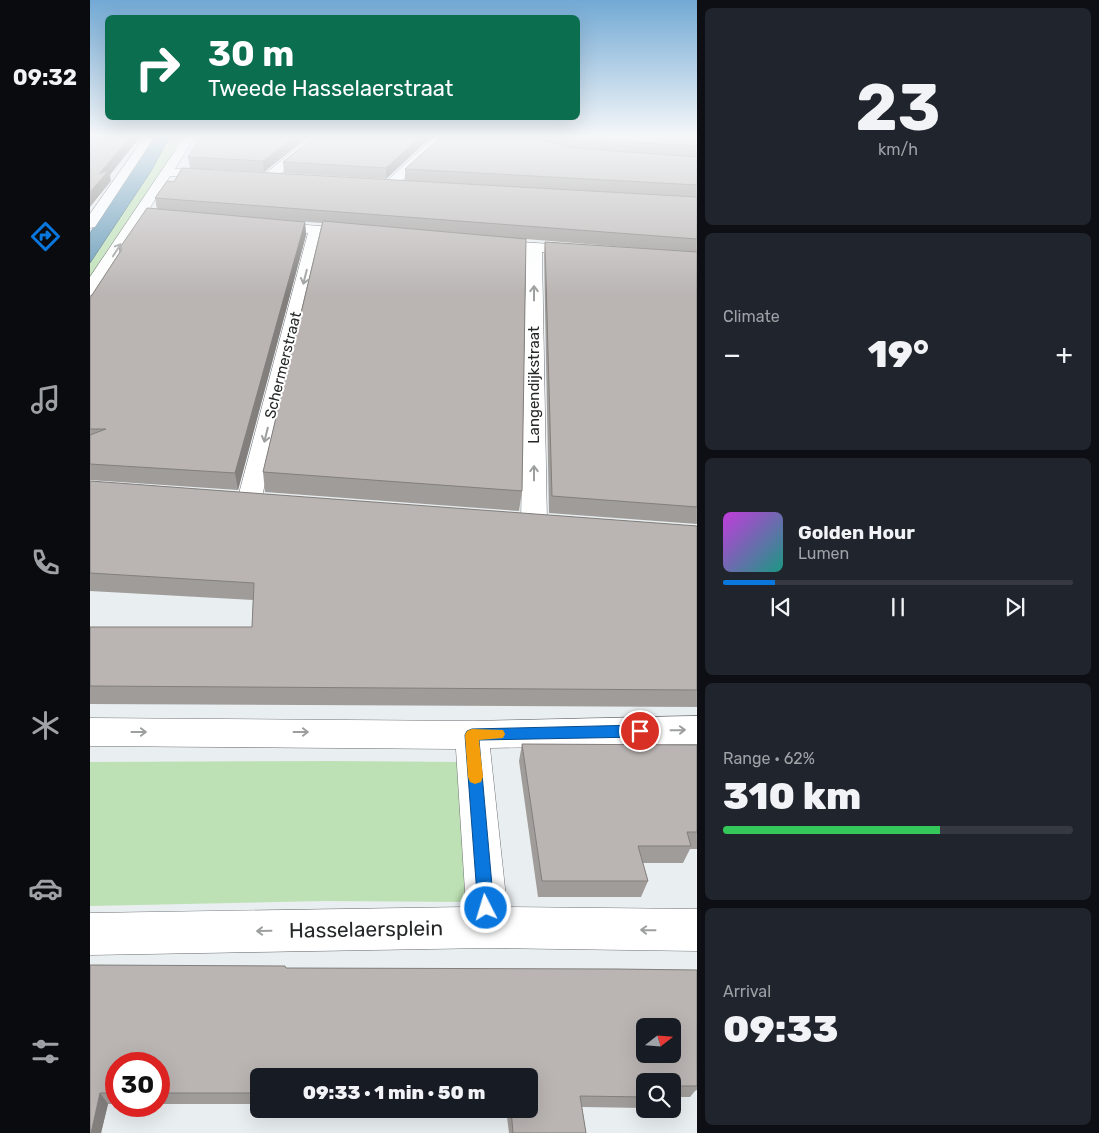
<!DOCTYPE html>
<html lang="en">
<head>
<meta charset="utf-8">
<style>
  :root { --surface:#171b24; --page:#20242c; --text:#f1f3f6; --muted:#9ea1a6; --line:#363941; --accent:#0977de }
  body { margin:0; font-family:Rubik,sans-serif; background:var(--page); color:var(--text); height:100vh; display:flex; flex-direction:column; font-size:19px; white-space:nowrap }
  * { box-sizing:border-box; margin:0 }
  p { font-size:16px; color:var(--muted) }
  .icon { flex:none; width:28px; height:28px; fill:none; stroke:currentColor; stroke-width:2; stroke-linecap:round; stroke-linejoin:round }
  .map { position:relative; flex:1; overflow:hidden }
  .sheet { display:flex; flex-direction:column; gap:8px; padding:8px; background:#0d0f14; width:402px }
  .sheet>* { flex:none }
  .guide { position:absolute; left:15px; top:15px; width:475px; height:105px; border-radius:8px; box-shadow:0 5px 20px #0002; background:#0b6e4f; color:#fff; overflow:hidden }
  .needle { width:32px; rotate:73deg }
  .buttons { position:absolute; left:546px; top:1018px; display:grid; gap:10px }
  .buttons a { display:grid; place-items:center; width:45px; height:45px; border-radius:8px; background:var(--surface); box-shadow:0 5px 20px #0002; font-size:25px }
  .speed { position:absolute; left:15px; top:1052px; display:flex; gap:10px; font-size:25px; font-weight:700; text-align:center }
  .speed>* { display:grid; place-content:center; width:65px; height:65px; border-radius:50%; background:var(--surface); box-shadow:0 5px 20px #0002; line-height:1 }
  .speed .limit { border:8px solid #d22; background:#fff; color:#111 }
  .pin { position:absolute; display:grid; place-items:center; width:42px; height:42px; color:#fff; margin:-21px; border:2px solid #fff; border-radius:50%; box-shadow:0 1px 5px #0007 }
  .me { position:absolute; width:55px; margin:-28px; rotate:355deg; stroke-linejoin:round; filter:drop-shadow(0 0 4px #0008) }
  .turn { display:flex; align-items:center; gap:18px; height:105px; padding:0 20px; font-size:22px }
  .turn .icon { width:65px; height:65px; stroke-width:2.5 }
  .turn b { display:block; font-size:35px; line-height:42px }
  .big { font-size:38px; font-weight:800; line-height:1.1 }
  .sheet .widget { flex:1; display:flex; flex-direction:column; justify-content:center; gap:8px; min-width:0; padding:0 18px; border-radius:8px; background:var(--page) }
  .sheet .dial { align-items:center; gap:0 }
  .dial b { font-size:65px; line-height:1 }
  .song { display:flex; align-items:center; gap:15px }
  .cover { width:60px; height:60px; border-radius:8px; background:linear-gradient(135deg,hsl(290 70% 55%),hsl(170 70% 35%)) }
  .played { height:5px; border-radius:2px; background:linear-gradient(90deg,var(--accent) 15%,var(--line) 15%) }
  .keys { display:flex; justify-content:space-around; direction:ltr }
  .heat { display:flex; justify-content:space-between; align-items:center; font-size:28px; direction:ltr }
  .charge { height:8px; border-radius:4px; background:linear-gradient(90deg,#34c759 62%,var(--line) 0) }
  .trip { position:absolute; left:160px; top:1068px; width:288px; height:50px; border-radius:8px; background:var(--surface); box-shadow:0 5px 20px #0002; font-weight:800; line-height:50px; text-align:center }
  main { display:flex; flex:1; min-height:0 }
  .tabs { display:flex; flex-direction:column; width:90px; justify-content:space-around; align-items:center; background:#090b0e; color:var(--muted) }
  .tabs .icon { width:35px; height:35px }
  .tabs .current { color:var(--accent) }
  .tabs b { font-size:22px; color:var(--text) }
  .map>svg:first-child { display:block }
</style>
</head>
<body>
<main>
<nav class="tabs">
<b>09:32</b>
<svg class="icon current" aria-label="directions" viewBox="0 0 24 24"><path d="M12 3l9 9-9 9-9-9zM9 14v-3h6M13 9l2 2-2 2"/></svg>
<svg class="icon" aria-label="music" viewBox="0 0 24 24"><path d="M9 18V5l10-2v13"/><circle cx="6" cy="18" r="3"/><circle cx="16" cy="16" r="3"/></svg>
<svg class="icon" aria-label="phone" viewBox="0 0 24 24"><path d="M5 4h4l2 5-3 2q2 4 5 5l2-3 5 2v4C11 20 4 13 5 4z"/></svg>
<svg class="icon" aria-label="climate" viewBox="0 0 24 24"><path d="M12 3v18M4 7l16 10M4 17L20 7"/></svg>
<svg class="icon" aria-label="car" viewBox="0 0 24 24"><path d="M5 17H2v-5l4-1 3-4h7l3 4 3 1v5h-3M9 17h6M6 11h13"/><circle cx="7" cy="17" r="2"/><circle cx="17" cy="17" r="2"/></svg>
<svg class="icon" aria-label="filters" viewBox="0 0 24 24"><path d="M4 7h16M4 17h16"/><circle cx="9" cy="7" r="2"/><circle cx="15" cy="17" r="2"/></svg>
</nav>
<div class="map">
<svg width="607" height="1133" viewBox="0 0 607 1133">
  <rect width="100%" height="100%" fill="#e9eef1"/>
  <!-- green -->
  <g fill="#bde1b4">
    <path d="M80 136H92L73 169 0 280V263L61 171Z"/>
    <path d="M244 761 370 762 380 902 235 901 0 906V762Z"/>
  </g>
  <!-- water -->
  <path fill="#6298b6" stroke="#50768b" d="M65 136H80L61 171 0 263V233Z"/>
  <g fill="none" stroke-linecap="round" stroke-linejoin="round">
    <!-- minor casing -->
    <g stroke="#6f7276" stroke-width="1">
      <g id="minor">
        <path d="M55 136H65L5 227 0 228V214Z"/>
        <path d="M95 136H105L85 169H126L132 173 126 177 80 176 8 290 6 294 0 295V277Z"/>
        <path d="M222 136H234L184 179H176L174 176 176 173Z"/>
        <path d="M348 136H360L347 146 304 188H296L294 185 296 182 339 142Z"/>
        <path d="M179 222 268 229 273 230 275 233 273 236 268 237 232 235 171 501 168 506 159 508 150 506 147 501 218 233 174 229 172 226 174 223Z"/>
        <path d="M399 240 493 246 498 248 501 251 498 254 493 256 452 252 457 522 453 528 444 530 435 528 431 522 436 251 394 247 392 244 394 241Z"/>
        <path d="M607 716V744L400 748 417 907 607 909V951L398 948 0 955V913L376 907 366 749 0 746V718L382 721Z"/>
      </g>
    </g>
    <!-- minor -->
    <use href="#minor" fill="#fff" fill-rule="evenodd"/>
  </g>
  <!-- wall -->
  <g fill="#a09c9a">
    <path d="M219 136 174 172 100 168 98 157Z"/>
    <path d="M225 136H345L338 140 296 179 194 173 193 162Z"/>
    <path d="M352 136H607V524L459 513 454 255 455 242 595 252 436 239 432 491 429 511 175 492 173 472 232 223 140 216 215 222 216 235 148 490 0 480V298L29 253V249L67 209 65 198 84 182 315 180V169Z"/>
    <path d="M0 481 607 526V707L0 704V627H162L163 600 0 591Z"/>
    <path d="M432 744 607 745V849H600L593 863H553L558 881 551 897H448L429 761Z"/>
    <path d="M0 965 196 968 607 970V1090L605 1091 600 1097H582V1081H555V1108L492 1107 496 1133H419L416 1109H439V1076H169V1104H69V1064H26V1104H18L11 1133Z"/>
  </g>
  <!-- shaded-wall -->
  <g fill="#827f7d">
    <path d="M41 136H51L20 175 21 181 0 207V192L9 174Z"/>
    <path d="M206 136H219L174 172 173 161Z"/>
    <path d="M332 136H345L338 140 296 179V168Z"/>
    <path d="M215 222 216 235 148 490 145 473Z"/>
    <path d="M10 1093 18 1104 11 1133H1Z"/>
  </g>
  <!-- building -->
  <g fill="#bab5b3" stroke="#827f7d" fill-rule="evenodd">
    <path d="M0 136H41L9 174 19 170 0 192Z"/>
    <path d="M111 136H206L173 161 98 157Z"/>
    <path d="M225 136H332L296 168 193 162Z"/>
    <path d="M352 136H436L483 148 607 157V185L315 169Z"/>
    <path d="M473 136H607V146L485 139Z"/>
    <path d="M92 168 607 197V239L65 198 77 181 84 182Z"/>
    <path d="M57 208 215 222 145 473 0 464V435L16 429H0V298L32 249H29Z"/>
    <path d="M233 221 436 239 432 491 173 472Z"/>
    <path d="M455 242 607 252V507L462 496Z"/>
    <path d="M0 481 607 526V690L0 686V627H162L164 583 0 573Z"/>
    <path d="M432 744 607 745V832H597L601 846H548L558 881H452Z"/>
    <path d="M0 965 195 966 196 968 525 969 607 970V1086H582V1081H555V1097L490 1096 496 1133H423L421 1109H439V1076H169V1093H69V1064H26V1093H10L1 1133H0ZM555 1026H582V1054H555Z"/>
  </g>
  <!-- one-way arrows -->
  <defs><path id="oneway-shaft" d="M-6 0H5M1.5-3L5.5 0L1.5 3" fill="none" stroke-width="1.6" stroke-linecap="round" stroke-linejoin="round" transform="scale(1.25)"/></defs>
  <g stroke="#9d9e9e">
    <use href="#oneway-shaft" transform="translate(27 250) rotate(-57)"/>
    <use href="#oneway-shaft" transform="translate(215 277) rotate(104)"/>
    <use href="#oneway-shaft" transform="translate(444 293) rotate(-90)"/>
    <use href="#oneway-shaft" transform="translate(176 435) rotate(104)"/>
    <use href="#oneway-shaft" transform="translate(444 473) rotate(-90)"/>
    <use href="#oneway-shaft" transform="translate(588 730) rotate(-1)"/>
    <use href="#oneway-shaft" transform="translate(49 732)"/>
    <use href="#oneway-shaft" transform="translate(211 732)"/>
    <use href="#oneway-shaft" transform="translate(558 930) rotate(-179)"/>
    <use href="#oneway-shaft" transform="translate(174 931) rotate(179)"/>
  </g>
  <!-- sky -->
  <linearGradient id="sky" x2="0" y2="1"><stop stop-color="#72a9d4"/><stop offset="0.46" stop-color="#f5f7f9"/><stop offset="1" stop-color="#f5f7f9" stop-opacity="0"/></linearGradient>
  <rect width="607" height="295" fill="url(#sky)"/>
  <!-- route -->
  <path fill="#0977de" stroke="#064d90" d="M550 725 555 727 557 731 555 735 550 737 389 740 404 908 402 914 396 916 390 914 388 908 375 735 377 731 382 729Z"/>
  <!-- slow -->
  <path fill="#f59e0b" d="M382 729 413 730 415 734 413 738 389 740 393 777 391 782 385 784 380 782 378 777 375 735 377 731Z"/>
  <g text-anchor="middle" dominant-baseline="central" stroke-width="4" stroke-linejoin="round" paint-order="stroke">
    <!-- far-street labels -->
    <g font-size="15" fill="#252728" stroke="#fff">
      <text transform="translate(193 365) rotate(-76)">Schermerstraat</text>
      <text transform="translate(444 385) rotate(-90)">Langendijkstraat</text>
    </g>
    <!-- near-street labels -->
    <g font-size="21" fill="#252728" stroke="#fff">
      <text transform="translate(276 929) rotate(-1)">Hasselaersplein</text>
    </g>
  </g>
</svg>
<div class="buttons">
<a><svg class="needle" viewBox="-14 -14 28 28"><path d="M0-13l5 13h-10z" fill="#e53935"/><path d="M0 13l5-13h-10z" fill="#9ea1a6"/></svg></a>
<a><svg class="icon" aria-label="search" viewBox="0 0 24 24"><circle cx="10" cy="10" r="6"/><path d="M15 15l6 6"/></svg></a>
</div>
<div class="speed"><div class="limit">30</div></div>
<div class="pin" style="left:550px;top:731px;background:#d93025"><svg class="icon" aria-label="arrive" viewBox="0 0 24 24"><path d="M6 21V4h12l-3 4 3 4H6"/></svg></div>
<svg class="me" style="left:396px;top:908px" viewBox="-20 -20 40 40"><circle r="17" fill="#0977de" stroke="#fff" stroke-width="3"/><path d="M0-11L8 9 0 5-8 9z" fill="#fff"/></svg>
<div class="trip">09:33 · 1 min · 50 m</div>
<div class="guide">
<div class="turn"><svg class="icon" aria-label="right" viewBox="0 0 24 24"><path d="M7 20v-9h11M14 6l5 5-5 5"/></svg><div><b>30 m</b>Tweede Hasselaerstraat</div></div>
</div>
</div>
<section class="sheet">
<div class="widget dial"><b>23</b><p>km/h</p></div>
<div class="widget"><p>Climate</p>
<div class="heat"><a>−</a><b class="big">19°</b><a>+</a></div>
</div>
<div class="widget">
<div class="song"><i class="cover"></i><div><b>Golden Hour</b><p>Lumen</p></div></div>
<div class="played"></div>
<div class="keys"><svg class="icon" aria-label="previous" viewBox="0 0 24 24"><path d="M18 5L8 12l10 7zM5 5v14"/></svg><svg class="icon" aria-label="pause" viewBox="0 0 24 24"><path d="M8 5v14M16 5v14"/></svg><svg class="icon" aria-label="next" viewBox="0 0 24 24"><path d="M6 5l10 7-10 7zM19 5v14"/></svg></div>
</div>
<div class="widget"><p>Range · 62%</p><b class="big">310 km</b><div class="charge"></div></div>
<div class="widget"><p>Arrival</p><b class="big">09:33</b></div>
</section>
</main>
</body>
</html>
